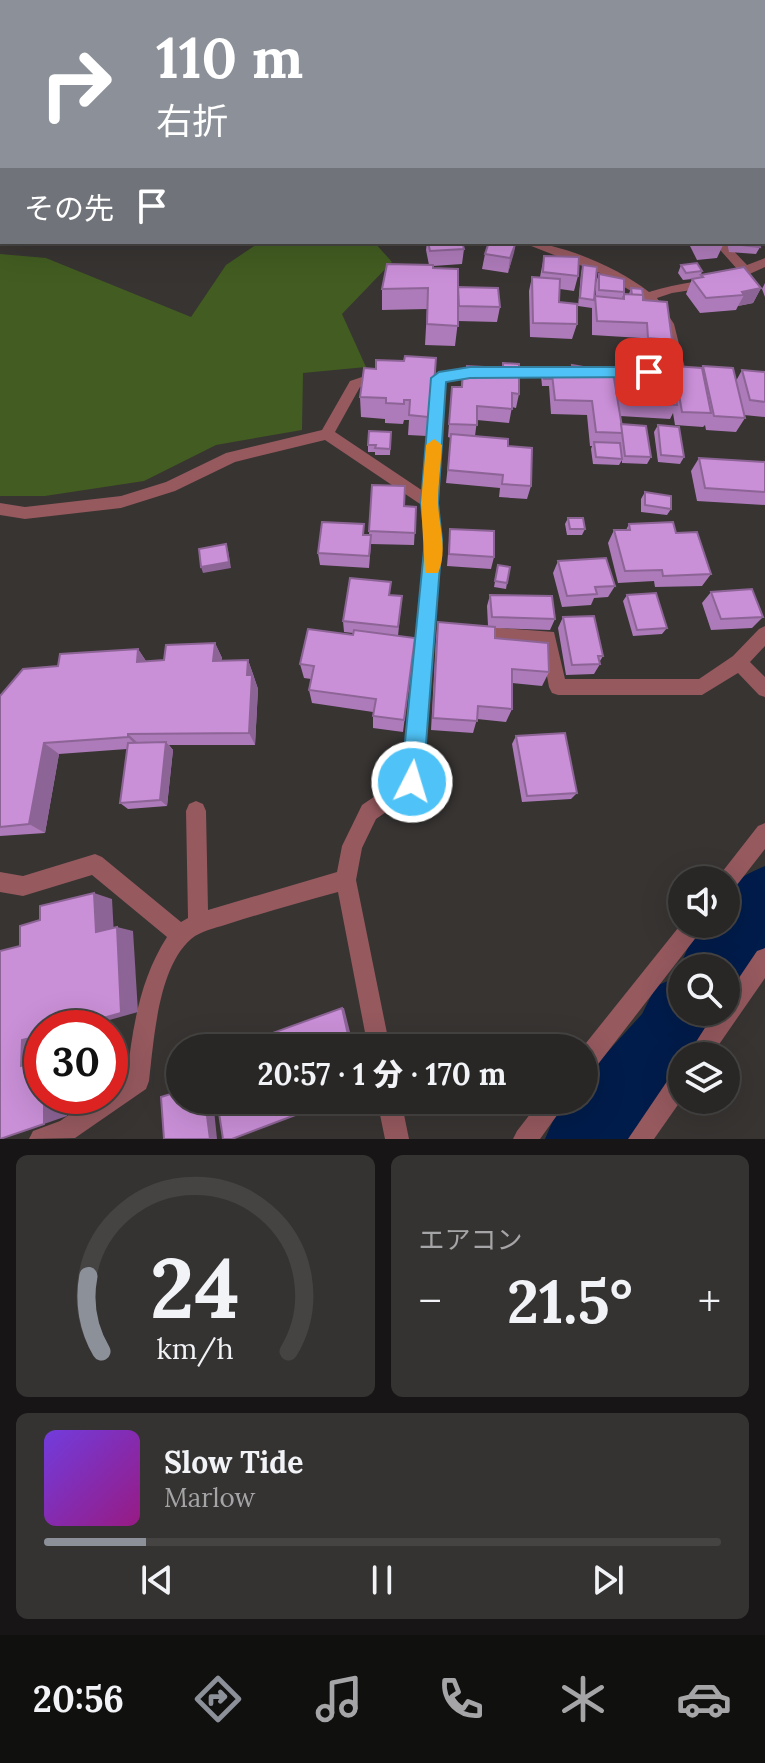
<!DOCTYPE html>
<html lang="ja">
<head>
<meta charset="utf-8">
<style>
  :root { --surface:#292726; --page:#353332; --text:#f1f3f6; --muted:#a5a5a7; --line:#454443; --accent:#8c9099 }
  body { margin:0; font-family:Lora,"Noto Sans JP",serif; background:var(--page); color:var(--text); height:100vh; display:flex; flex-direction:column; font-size:30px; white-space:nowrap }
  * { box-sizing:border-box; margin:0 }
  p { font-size:26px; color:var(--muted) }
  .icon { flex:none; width:44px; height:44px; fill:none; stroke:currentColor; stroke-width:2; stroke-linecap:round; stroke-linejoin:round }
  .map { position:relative; height:1139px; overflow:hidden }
  .sheet { display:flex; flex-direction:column; gap:16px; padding:16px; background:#171515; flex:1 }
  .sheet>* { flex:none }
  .banner { position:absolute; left:0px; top:0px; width:766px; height:244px; box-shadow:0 8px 32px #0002,0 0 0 2px var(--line); background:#8c9099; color:#fff; overflow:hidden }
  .buttons { position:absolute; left:668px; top:866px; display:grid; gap:16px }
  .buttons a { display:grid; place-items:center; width:72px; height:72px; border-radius:50%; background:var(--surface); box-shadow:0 8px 32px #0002,0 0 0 2px var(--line); font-size:40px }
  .speed { position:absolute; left:24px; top:1010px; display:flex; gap:16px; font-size:40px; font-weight:700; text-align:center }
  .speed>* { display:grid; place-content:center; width:104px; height:104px; border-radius:50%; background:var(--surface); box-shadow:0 8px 32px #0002,0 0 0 2px var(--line); line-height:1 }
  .speed .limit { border:12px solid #d22; background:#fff; color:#111 }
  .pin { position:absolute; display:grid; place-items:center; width:68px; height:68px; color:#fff; margin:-34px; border-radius:16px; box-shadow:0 4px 12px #0006 }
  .me { position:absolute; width:88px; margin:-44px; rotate:5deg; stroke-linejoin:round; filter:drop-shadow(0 0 6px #0008) }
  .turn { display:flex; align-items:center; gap:28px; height:168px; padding:0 24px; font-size:36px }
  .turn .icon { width:104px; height:104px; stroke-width:2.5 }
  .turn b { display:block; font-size:56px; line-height:68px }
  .then { display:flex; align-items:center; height:76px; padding:0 24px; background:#0003; gap:16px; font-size:30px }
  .big { font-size:60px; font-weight:800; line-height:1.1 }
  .sheet .widget { flex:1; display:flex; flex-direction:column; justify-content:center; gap:12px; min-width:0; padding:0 28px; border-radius:12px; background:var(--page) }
  .sheet .dial { align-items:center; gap:0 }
  .dial svg { height:208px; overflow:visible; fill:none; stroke:var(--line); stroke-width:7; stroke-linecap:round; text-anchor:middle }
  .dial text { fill:var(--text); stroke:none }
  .song { display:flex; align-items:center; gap:24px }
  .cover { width:96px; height:96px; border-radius:12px; background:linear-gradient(135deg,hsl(260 70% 55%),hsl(310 70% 35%)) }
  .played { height:8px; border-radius:4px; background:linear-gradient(90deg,var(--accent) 15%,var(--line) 15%) }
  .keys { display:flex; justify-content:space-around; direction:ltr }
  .heat { display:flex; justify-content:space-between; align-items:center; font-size:44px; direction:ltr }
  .sheet .tiles { flex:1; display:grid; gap:16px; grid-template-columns:1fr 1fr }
  .widget:last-child { grid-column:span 2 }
  .trip { position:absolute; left:166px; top:1034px; width:432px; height:80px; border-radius:40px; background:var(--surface); box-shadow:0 8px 32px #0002,0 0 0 2px var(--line); font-weight:800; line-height:80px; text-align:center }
  .tabs { display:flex; height:128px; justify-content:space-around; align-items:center; background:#10100f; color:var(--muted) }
  .tabs .icon { width:56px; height:56px }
  .tabs .on { color:var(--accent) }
  .tabs b { font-size:36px; color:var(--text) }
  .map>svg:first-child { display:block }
</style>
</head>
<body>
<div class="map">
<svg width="765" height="1139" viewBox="0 0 765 1139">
  <rect width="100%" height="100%" fill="#373432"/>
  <!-- green -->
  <g fill="#425c21">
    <path d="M0 0H588L590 2H2L0 74Z"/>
    <path d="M260 242H374L392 262 342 314 366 367 303 373 302 430 216 445 144 481 45 496H0V254L46 258 191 317 226 265Z"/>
  </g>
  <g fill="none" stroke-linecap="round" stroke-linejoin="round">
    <!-- river -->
    <g fill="#001c4b" fill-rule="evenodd">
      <path d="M694 0H725L726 2H695Z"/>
      <rect x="764" y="30" width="1" height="19"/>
      <path d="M765 866V959L740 993 726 999V968H682V1012H719L701 1056H682V1082L635 1139H545L557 1111 566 1100H584V1078L642 1014 656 986 682 975 679 968 690 943 704 924H726C726 887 731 880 765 866Z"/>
    </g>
    <!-- street -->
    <g fill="#95595e" fill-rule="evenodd">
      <path d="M701 0H709L710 2H702Z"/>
      <path d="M764 45 765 46V52L764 51Z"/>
      <rect x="764" y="96" width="1" height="6"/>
      <path d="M521 242C560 242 619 268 649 292 679 282 710 282 738 270L713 242H725L747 265 765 258V267L725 285 672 293 657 298 674 324 685 368 697 370V376L470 378 445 382 438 503 442 540 421 782 419 789 376 819 362 848 356 880 390 1048H368L338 892C302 902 266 912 231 923 219 927 205 930 195 936 158 962 154 1040 149 1081L146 1089 75 1138 29 1139 33 1131 60 1121 96 1096H110V1087L127 1075C133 1026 140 979 167 937L92 875 23 896 0 892V872L23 876 95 854 102 857 181 922 188 918 186 811 189 804 196 801 203 804 206 811 208 910 337 872 342 846 362 805 403 777 426 540 423 506 325 440 235 462 175 491 121 508 25 519 0 515V503L25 507 121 496 166 482 226 453 322 430 350 381 380 371 387 376 385 379 360 387 335 432 423 491 432 382 410 379V373H439L470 368H672L659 318 652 307 638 295 600 273Z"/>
      <path d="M475 626 554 632 565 679H699L733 656 759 629 765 626V646L750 662 765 677V697L759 695 738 673 702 695H558L552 693 549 687 541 644 475 642 469 639 467 634 469 629Z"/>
      <path d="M765 823V849L733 890 726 893V880H717L719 876 758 826Z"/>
      <path d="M682 923 704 924 701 931 592 1072 584 1075 582 1048Z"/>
      <path d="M765 948V978L711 1056H687L715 1012H726V997L757 951Z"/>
      <path d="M682 1068V1099L654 1139H628L674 1071Z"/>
      <path d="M377 1100H401L409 1139H385Z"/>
      <path d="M541 1100H568L540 1139H513L517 1131Z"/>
    </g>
  </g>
  <!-- wall -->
  <g fill="#ad7bb9">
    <path d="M748 0H765V24L764 2H747Z"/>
    <path d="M427 242H462L464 249 462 264 433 266V268L458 291 500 307 497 322 458 321 455 346 425 345 427 309 382 310V289L429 265 426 250Z"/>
    <path d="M516 242 508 273 482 269 485 254Z"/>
    <path d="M688 242H723L724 243 717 258 697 260Z"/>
    <path d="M727 242H759L760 247 756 254 729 252Z"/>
    <path d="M544 256 578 276 574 291 560 289 559 302 577 324 572 339 530 337 529 291 532 277H540Z"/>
    <path d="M583 265 594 300 596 297V282L599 274 624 292 622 299 624 294H629L631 288 644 300 672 340 666 354 642 352 641 338 592 335V308L578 306 581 273Z"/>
    <path d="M681 265 702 271 701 275 761 288 753 303 738 306 736 310 700 313 686 294 692 279 683 280 678 273Z"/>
    <path d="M765 283V297L762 289Z"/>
    <path d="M436 358 431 431 427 430V436L408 435 409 420H404L403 424 385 423V419L361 417 360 397 376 369 404 361Z"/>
    <path d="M503 363 519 394 516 408 512 407 509 423 477 420 475 436 508 446 531 486 527 499 499 497 500 488 446 483 451 438 448 437 452 387H461L463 370 502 368Z"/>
    <path d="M572 365 651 457 647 464 622 463V460L619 465 593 464 591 449 592 446H590L587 415 551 414 549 386H542L541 375 542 367 558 374H569Z"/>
    <path d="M674 366 702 369 703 366 736 381 742 370 765 372V417L744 415 745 418 736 432 706 430 705 425 703 427 675 425 673 413 670 419 620 416 616 390 622 375 669 378Z"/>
    <path d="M658 425 684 457 680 464 658 462 654 432Z"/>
    <path d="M391 432 390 455H375V452H368V445Z"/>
    <path d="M699 458 765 462V505L697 501 691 471Z"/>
    <path d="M372 485 404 506 416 507 414 545 371 544 369 568 320 565 318 553 364 524V535H369Z"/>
    <path d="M645 492 671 509 667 515 641 512V499Z"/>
    <path d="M568 518 585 529 582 535H567L565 524Z"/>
    <path d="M629 524 676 533 711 574 702 586 655 587 654 581 618 583 608 543 614 530H626Z"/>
    <path d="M450 529 494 557 491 569 447 566Z"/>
    <path d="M558 561 615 586 608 597 594 598 591 605 562 607 553 573Z"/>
    <path d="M498 565 507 583 506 589 494 587Z"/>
    <path d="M711 592 763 617 752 628 711 630 702 603Z"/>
    <path d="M390 595 402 596 398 636 415 638 403 732 373 728V712L312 703 309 690 311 679 304 678 300 664 353 635V633L344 632 343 621Z"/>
    <path d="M490 595 555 619 550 630 495 628V638L549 672 542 686 512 683V709L506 722 477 719 473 733 431 730 436 638 438 622 488 626 487 606Z"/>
    <path d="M627 595 667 628 662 634 633 636 623 601Z"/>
    <path d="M563 617 603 656 600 661V664L594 674 566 675 558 628Z"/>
    <path d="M215 643 222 658 221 661 248 660 253 674 258 689 255 745H169L173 750 167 806 128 809 120 803 127 749 59 754 45 833 0 836V695L58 666 138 649 146 661 164 660Z"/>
    <path d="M516 736 577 793 571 799 522 802 512 744Z"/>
  </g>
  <!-- shaded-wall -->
  <g fill="#8d6496">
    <path d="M516 242 514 253 508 273 510 258Z"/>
    <path d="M761 288 753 303 738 306 744 295 742 292Z"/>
    <path d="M226 544 228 550 231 568 203 573 201 567Z"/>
    <path d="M215 643 222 658 220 675 213 661Z"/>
    <path d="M138 649 148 664 137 662Z"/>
    <path d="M248 660 258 689 255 745 249 733 247 675Z"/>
    <path d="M128 734 140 745 139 748 128 737Z"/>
    <path d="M166 742 173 750 167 806 160 800Z"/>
    <path d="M44 743 59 754 45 833 29 824Z"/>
    <path d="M94 893 112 899 114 936 96 932Z"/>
    <path d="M117 927 133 931 138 1012 81 1028H67Z"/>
    <path d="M342 1008H344L354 1048H351Z"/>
    <path d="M42 1035V1062L21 1066 22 1040Z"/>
    <path d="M44 1096H67V1116L44 1124Z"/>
    <path d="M205 1100H213L217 1139H210Z"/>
  </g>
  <!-- building -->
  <g fill="#c98fd7" stroke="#8d6496" stroke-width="2">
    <path d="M757 0H765V10L764 2H758Z"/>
    <path d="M428 242H462L464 249 430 251Z"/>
    <path d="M489 242H516L510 258 485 254Z"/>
    <path d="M702 242H723L724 243 704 245Z"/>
    <path d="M732 242H759L760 247 733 244Z"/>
    <path d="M544 256 579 257 578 276 543 272Z"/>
    <path d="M697 263 702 271 686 273 681 265Z"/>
    <path d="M387 264 433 265V268L458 269V326L427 324 428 288 382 289Z"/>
    <path d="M583 265 597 267 594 300 580 298Z"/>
    <path d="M744 267 761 288 742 292 744 295 706 298 692 279 703 277 701 275Z"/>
    <path d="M599 274 624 279V292L599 290Z"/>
    <path d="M532 277 560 279 559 302 577 304V324L533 323Z"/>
    <path d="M458 287 498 288 500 307 459 306Z"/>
    <path d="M631 288 642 289 644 300 643 295H632Z"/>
    <path d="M624 294 643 295V300L667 302 672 340 648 338 647 323 597 321 595 296 624 299Z"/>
    <path d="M405 356 436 358 432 411 429 410 428 417 409 415 410 400H404V404L386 403V398L360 397 364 368 376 369V360L404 361Z"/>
    <path d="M503 363 519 364V394L512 393V409L477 406V425L449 424 452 387H462L463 370H467V366L503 368Z"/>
    <path d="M572 365 613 372 623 433 596 432 592 401 555 400 552 374 573 375Z"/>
    <path d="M674 366 702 368 711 413 682 412Z"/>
    <path d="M703 366 733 368 745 418 714 416Z"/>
    <path d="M542 367 557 368 558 374H552L551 379H544Z"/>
    <path d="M742 370 765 372V402L750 400Z"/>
    <path d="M622 375 672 378 677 405 626 402Z"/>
    <path d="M621 424 646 426 651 457 625 456Z"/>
    <path d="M658 425 679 427 684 457 661 455Z"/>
    <path d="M369 431 391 432 390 449 375 448 376 445H368Z"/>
    <path d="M451 434 508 439V446L532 448 531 486 502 484 503 475 448 470Z"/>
    <path d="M594 442 620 443 622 459 596 457Z"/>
    <path d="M699 458 765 462V492L705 488Z"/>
    <path d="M372 485 405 486 404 506 416 507 415 533 369 531Z"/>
    <path d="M645 492 671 496V509L645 505Z"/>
    <path d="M568 518H583L585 529H570Z"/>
    <path d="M322 522 364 524 363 535H371L369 556 318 553Z"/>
    <path d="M673 522 676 533 697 532 711 574 663 576 662 570 625 571 614 530H630L629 524Z"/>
    <path d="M450 529 494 531V557L449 554Z"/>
    <path d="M226 544 229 562 201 567 199 549Z"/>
    <path d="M606 558 615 586 595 587 597 594 567 596 558 561Z"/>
    <path d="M498 565 510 567 507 583 495 581Z"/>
    <path d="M350 578 391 582 389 595 402 596 398 627 343 621Z"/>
    <path d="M752 589 763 617 721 619 711 592Z"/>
    <path d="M656 593 667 628 637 630 627 595Z"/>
    <path d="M490 595 552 596 555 619 492 617Z"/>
    <path d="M594 616 603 656H598L600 664 572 665 563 617Z"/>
    <path d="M438 622 495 627V638L548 643 549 672 512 669V709L478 706 477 721 433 718Z"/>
    <path d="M308 629 353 635 354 630 415 638 404 720 373 716 376 699 309 690 314 666 300 664Z"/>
    <path d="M215 643 213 661 248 660 247 675H252L249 733 128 734V737L44 743 29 824 0 827V696L23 669 58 666 60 654 138 649 137 662 164 660 166 645Z"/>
    <path d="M565 733 577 793 527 796 516 736Z"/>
    <path d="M166 742 160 800 120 803 128 743Z"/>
    <path d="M94 893 96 932 117 927 121 1013 67 1028H42V1035L22 1040 21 1066 42 1060V1096H44V1124L0 1139V951L20 946V926L40 920V906Z"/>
    <path d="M342 1008 351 1048H231Z"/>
    <path d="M180 1091V1100H205L210 1139H164L161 1097Z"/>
    <path d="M217 1100H335L232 1139H223Z"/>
  </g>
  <!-- route -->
  <path fill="#4fc3f7" stroke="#337fa1" stroke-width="2" d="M470 367H649L657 372 649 377 470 378 446 382 438 503 442 540 423 782 420 790 412 793 405 790 401 782 425 540 421 503 431 378 439 372Z"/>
  <!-- slow -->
  <path fill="#f59e0b" d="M434 439 442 445C441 464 438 484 438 503 439 526 448 551 438 573H425L421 503 426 445Z"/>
</svg>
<div class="buttons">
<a><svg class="icon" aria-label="sound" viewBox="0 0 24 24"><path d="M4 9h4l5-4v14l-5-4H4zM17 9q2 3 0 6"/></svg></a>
<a><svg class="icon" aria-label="search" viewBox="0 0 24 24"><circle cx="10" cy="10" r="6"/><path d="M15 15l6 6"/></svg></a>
<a><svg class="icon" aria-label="layers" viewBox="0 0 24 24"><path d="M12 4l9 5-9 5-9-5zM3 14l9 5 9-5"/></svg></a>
</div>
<div class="speed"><div class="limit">30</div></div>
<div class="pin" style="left:649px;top:372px;background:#d93025"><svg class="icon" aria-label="arrive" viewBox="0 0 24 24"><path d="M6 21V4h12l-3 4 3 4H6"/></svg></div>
<svg class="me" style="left:412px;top:782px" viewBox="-20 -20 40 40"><circle r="17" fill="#4fc3f7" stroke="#fff" stroke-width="3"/><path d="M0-11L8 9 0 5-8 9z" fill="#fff"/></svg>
<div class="trip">20:57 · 1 分 · 170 m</div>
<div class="banner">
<div class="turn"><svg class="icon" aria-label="right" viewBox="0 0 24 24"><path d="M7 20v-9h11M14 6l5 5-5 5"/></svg><div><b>110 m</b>右折</div></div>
<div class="then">その先<svg class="icon" aria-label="arrive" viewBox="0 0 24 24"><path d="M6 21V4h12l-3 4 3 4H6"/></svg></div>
</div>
</div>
<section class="sheet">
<div class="tiles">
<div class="widget dial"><svg viewBox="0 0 100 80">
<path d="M14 69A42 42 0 1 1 86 69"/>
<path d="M14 69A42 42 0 0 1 9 40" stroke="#8c9099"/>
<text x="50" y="56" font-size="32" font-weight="700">24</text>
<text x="50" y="72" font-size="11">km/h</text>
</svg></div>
<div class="widget"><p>エアコン</p>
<div class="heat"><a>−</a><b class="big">21.5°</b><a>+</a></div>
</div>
<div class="widget">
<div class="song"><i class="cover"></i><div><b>Slow Tide</b><p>Marlow</p></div></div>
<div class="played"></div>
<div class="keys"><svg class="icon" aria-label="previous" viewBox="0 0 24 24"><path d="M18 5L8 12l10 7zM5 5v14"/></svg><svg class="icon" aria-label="pause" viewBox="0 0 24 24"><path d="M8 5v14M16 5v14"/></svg><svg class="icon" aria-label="next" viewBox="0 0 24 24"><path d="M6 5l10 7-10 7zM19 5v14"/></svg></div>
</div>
</div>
</section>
<nav class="tabs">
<b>20:56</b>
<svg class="icon on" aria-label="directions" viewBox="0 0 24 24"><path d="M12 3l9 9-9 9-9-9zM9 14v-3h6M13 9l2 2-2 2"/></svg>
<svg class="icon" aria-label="music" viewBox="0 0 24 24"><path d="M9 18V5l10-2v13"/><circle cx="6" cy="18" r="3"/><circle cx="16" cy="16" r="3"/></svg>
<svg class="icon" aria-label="phone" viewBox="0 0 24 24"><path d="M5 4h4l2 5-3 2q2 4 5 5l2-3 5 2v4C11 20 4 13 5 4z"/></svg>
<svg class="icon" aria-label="climate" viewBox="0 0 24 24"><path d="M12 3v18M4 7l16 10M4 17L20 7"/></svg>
<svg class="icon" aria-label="car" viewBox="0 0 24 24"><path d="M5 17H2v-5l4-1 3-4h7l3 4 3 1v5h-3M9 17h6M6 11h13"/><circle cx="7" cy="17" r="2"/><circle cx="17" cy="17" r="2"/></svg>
</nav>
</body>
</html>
